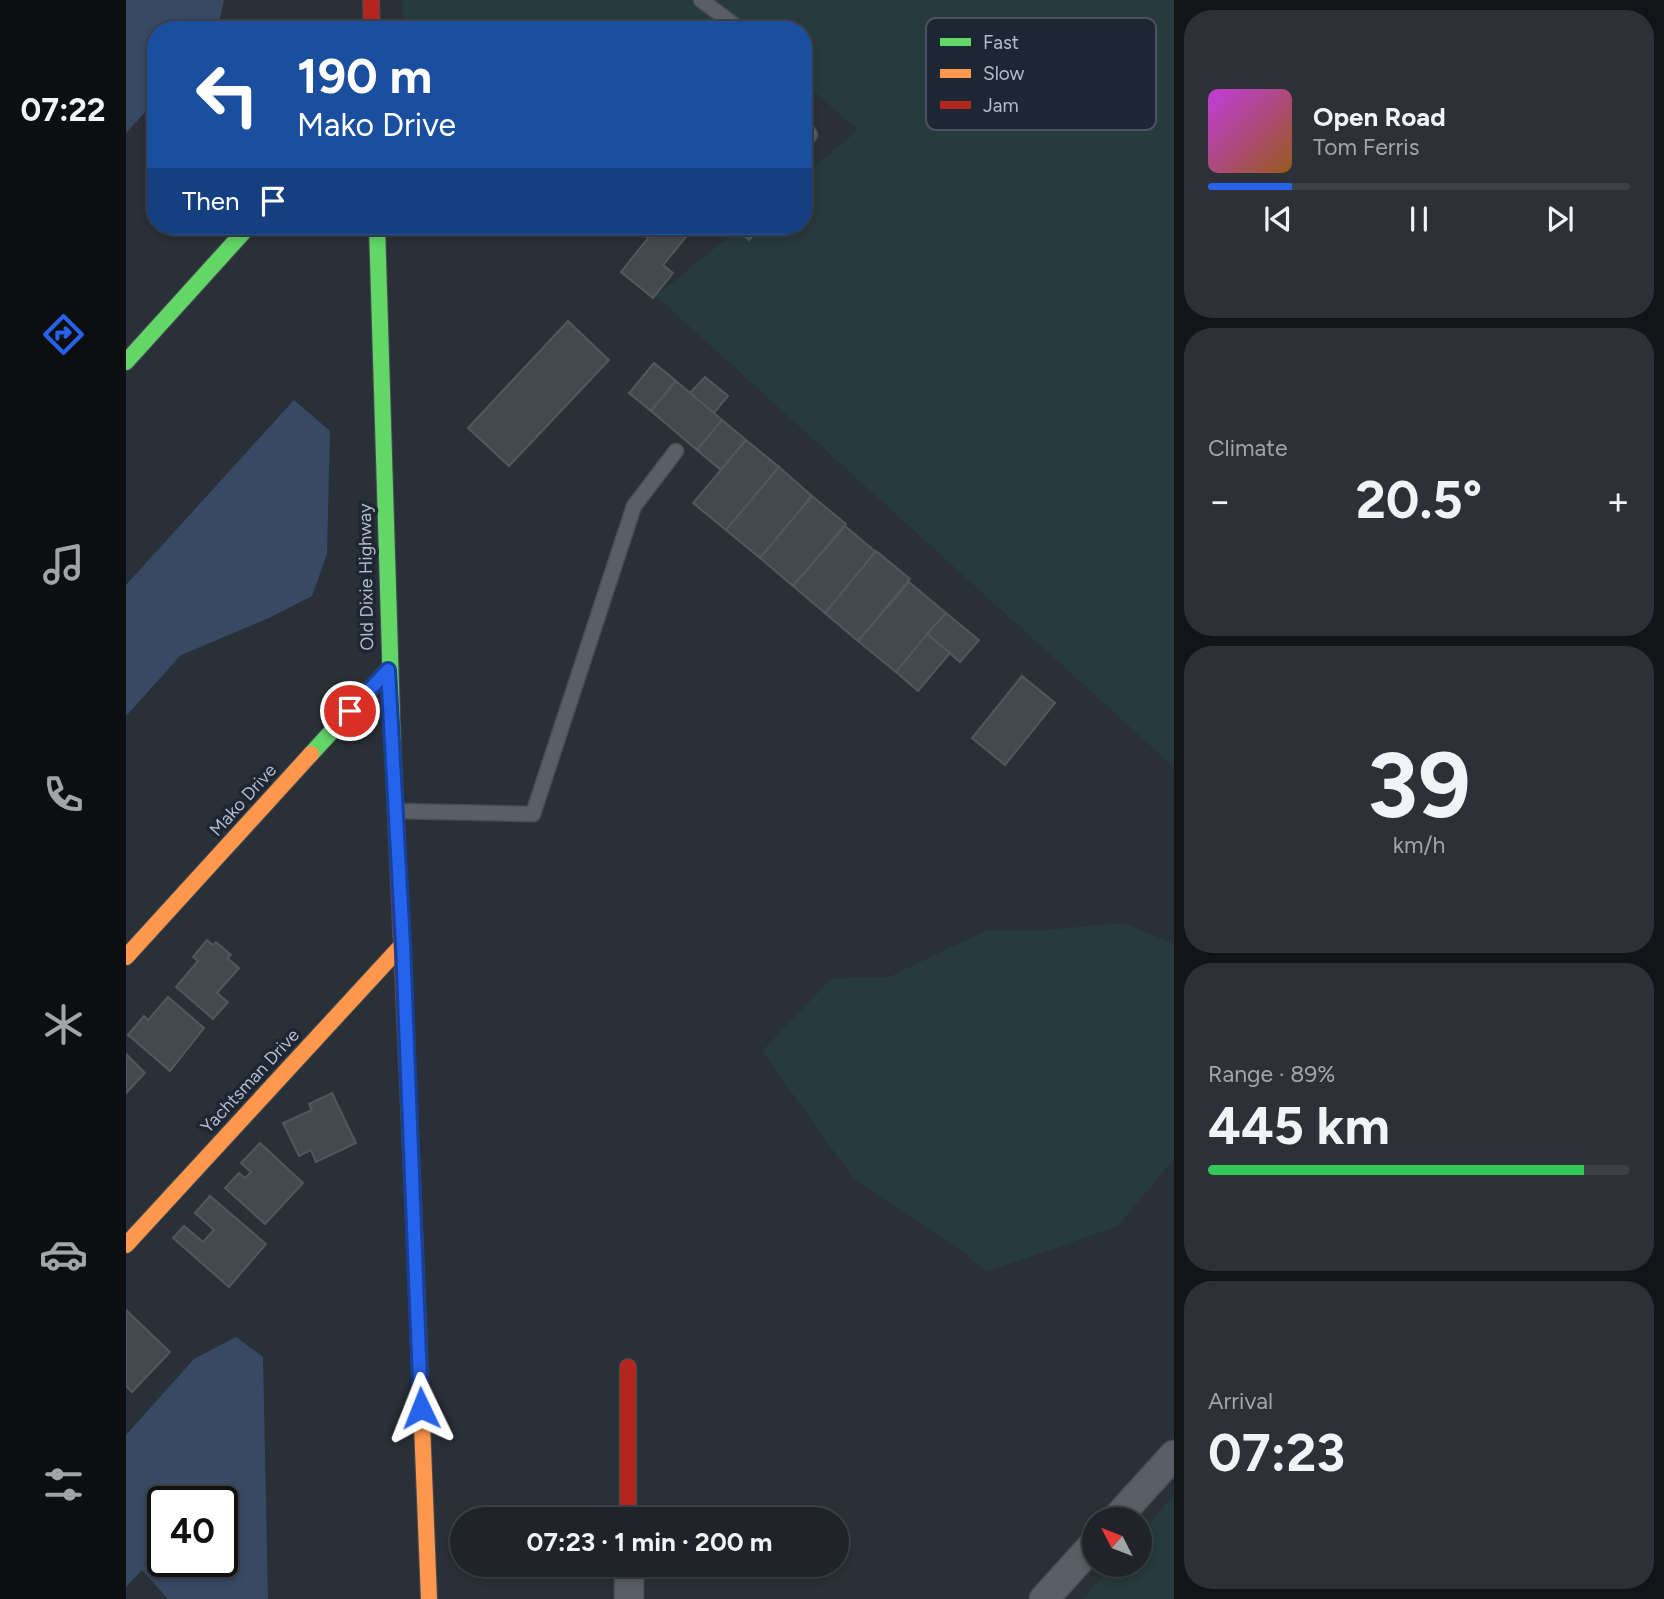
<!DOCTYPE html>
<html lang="en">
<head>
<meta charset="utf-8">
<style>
  :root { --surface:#20242a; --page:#2d3036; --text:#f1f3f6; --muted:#a2a4a8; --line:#3d4147; --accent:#2563eb }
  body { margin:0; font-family:Figtree,sans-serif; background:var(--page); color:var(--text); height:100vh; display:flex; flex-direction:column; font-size:26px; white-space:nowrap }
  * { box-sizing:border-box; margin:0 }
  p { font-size:23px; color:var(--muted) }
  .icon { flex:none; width:38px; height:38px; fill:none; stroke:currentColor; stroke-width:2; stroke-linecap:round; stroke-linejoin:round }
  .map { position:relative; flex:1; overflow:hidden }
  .sheet { display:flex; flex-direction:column; gap:10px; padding:10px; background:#121417; width:490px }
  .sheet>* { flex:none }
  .banner { position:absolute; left:21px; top:21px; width:665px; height:214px; border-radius:28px; box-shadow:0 4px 10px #0003,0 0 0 2px var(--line); background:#1a4fa0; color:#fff; overflow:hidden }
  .needle { width:46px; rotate:312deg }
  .tools { position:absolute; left:956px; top:1507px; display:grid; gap:14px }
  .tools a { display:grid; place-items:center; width:70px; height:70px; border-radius:50%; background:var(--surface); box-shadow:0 4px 10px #0003,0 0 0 2px var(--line); font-size:35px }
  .speed { position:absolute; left:21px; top:1486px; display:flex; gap:14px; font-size:35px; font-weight:700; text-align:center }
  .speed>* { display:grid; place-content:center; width:91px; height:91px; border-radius:50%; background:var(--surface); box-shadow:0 4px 10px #0003,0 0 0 2px var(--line); line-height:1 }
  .speed .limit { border:4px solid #111; border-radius:10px; background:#fff; color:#111 }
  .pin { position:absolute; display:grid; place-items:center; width:60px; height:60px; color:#fff; margin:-30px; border:4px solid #fff; border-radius:50%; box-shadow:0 2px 7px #0007 }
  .me { position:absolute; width:77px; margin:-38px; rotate:358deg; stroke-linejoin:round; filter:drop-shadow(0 0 5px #0008) }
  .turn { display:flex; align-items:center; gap:24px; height:147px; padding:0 35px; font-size:32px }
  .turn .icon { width:91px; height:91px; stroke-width:2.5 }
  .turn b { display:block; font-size:49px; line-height:60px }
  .then { display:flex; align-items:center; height:66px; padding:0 35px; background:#0003; gap:14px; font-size:26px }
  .big { font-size:52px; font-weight:700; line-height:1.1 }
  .sheet .tile { flex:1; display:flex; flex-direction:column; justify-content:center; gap:10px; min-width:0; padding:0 24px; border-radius:28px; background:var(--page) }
  .sheet .dial { align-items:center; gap:0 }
  .dial b { font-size:91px; line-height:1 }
  .song { display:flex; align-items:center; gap:21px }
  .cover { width:84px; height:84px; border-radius:10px; background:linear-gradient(135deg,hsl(290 70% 55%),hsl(30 70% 35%)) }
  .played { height:7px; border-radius:4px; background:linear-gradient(90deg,var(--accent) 20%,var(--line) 20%) }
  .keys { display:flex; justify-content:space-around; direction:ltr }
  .heat { display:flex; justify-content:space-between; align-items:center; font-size:38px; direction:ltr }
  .charge { height:10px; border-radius:5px; background:linear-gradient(90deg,#34c759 89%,var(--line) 0) }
  .trip { position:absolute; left:324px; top:1507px; width:399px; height:70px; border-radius:35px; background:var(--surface); box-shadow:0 4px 10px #0003,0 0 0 2px var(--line); font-weight:700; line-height:70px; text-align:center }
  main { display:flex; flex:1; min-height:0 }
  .tab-bar { display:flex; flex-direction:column; width:126px; justify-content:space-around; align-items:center; background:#0d0e11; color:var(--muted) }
  .tab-bar .icon { width:49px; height:49px }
  .tab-bar .on { color:var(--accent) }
  .tab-bar b { font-size:32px; color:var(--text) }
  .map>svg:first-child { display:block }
</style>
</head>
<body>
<main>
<nav class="tab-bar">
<b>07:22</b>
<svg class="icon on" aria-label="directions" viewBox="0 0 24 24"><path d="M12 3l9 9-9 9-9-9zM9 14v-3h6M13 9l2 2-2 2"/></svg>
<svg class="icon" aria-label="music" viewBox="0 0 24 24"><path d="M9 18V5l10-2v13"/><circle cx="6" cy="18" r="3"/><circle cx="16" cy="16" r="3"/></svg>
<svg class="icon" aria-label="phone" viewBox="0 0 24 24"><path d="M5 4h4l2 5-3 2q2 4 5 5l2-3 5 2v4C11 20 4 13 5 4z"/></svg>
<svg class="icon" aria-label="climate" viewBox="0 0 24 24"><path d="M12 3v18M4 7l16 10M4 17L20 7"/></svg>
<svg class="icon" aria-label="car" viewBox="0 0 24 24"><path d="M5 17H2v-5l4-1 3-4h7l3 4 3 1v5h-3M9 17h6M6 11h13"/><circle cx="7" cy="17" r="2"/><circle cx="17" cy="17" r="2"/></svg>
<svg class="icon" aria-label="filters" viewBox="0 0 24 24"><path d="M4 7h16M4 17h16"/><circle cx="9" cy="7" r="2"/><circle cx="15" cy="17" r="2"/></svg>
</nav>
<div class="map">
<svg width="1048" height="1599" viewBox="0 0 1048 1599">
  <rect width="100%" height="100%" fill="#2a3038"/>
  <!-- green -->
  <g fill="#273a3e">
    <path d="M276 0H1048V767L530 296 616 226H677V176L732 130 677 82V30H278Z"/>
    <path d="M997 923 1048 944V1159L992 1226 861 1272 835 1250 727 1178 636 1051 706 978 763 977 861 930H919Z"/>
    <path d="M1048 1495V1599H957L987 1565 1013 1564V1535Z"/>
  </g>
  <!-- water -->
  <g fill="#384963" fill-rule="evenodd">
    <path d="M0 0H98L91 30H30V100L0 133Z"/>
    <path d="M168 400 204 431 201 554 186 596 143 618 55 655 0 716V585Z"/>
    <path d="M110 1337 137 1357 142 1599H42L16 1570 0 1587V1435L68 1359ZM37 1502H96V1561H37Z"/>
  </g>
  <!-- building -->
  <g fill="#444950" stroke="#52575f" stroke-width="2">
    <path d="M516 226H555L563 233 537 265 547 273 527 298 495 272 522 238 513 230Z"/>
    <path d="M608 226H636L623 240Z"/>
    <path d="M442 321 483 360 383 466 342 428Z"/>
    <path d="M528 363 550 381 525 411 503 393Z"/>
    <path d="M579 377 602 396 588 413 564 393Z"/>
    <path d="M550 381 596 420 571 450 525 411Z"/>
    <path d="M596 420 620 440 595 470 571 450Z"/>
    <path d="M620 440 653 467 600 530 567 503Z"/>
    <path d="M653 467 686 496 634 558 600 530Z"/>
    <path d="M686 496 720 524 667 586 634 558Z"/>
    <path d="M719 526 750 552 699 613 667 586Z"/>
    <path d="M750 551 784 579 732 641 699 613Z"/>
    <path d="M783 582 820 613 770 672 732 641Z"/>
    <path d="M820 613 853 640 834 662 801 634Z"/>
    <path d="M801 634 824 653 792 691 770 672Z"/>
    <path d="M896 676 929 703 879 765 846 738Z"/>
    <path d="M81 940 87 945 90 942 105 955 101 958 113 968 91 993 102 1002 87 1019 50 987 72 961 67 957Z"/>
    <path d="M42 997 78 1028 44 1071 2 1035 18 1016 22 1020Z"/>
    <path d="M0 1054 19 1073 0 1093Z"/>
    <path d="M206 1093 230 1143 190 1162 185 1150 173 1156 157 1123 186 1110 183 1104Z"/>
    <path d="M134 1143 177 1183 139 1224 99 1188 113 1173 119 1178 125 1172 115 1163Z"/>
    <path d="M84 1196 140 1244 103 1287 47 1238 58 1226 77 1242 88 1230 69 1213Z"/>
    <path d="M0 1310 44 1352 6 1392 0 1386Z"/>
  </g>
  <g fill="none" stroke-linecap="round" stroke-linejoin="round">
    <!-- lane casing -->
    <g stroke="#484c53" stroke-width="17">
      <g id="lane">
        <path d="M575 0 615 30"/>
        <path d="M677 124 684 135"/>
        <path d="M271 811 407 814 508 506 550 451"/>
      </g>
    </g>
    <!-- street casing -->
    <g stroke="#484c53" stroke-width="31">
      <g id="street">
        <path d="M990 1519 1048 1455"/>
        <path d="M503 1564V1599"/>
        <path d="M918 1599 968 1544"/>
      </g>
    </g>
    <!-- fast casing -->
    <g stroke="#484c53" stroke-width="18">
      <g id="fast">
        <path d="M251 226 267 753"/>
        <path d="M0 362 123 226"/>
        <path d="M185 754 262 670"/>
      </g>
    </g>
    <!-- slow casing -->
    <g stroke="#484c53" stroke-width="18">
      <g id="slow">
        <path d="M0 957 185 754"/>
        <path d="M287 1198 303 1599"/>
        <path d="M0 1245 277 944"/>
      </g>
    </g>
    <!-- jam casing -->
    <g stroke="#484c53" stroke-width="18">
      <g id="jam">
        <path d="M245 0 246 30"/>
        <path d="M267 753 287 1198"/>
        <path d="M502 1367V1519"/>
      </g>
    </g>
    <!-- lane -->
    <use href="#lane" stroke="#5a5e66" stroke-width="14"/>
    <!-- street -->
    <use href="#street" stroke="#5a5e66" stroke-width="28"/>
    <!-- fast -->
    <use href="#fast" stroke="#63d668" stroke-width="16"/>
    <!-- slow -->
    <use href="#slow" stroke="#ff974d" stroke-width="16"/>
    <!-- jam -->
    <use href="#jam" stroke="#b3261e" stroke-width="16"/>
  </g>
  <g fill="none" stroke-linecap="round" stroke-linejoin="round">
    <!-- route casing -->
    <g stroke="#184099" stroke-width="18">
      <path id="route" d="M224 711 262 670 277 944 295 1408"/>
    </g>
    <!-- route -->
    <use href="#route" stroke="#2563eb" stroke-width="12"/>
  </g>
  <g text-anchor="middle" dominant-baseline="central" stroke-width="7" stroke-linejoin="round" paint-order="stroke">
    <!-- street labels -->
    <g font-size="18" fill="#b4bcc9" stroke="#1d2633">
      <text transform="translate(240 577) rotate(-91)">Old Dixie Highway</text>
      <text transform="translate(117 800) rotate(-48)">Mako Drive</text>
      <text transform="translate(124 1081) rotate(-47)">Yachtsman Drive</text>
    </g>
  </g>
  <!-- legend -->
  <rect x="800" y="18" width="230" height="112" rx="10" fill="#1d2633" stroke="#4a5360" stroke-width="2"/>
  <rect x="814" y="38" width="31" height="8" fill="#63d668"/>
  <rect x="814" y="69" width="31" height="9" fill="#ff974d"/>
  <rect x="814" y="101" width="31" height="8" fill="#b3261e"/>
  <g font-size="19" fill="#b4bcc9">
    <text x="857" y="49">Fast</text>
    <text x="857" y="80">Slow</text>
    <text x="857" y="112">Jam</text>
  </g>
</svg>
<div class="tools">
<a><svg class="needle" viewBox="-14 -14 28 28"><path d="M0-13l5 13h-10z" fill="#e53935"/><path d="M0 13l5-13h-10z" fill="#a2a4a8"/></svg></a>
</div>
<div class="speed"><div class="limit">40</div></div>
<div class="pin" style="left:224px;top:711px;background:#d93025"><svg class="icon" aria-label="arrive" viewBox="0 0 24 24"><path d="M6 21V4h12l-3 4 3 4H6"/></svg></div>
<svg class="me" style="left:295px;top:1408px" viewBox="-20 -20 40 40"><path d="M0-17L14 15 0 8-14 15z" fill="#2563eb" stroke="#fff" stroke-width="4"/></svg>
<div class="trip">07:23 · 1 min · 200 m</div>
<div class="banner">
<div class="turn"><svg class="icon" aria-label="left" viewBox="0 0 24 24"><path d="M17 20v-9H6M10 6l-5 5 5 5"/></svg><div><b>190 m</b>Mako Drive</div></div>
<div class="then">Then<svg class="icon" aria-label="arrive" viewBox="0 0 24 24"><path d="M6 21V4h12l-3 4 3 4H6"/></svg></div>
</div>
</div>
<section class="sheet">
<div class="tile">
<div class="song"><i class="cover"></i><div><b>Open Road</b><p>Tom Ferris</p></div></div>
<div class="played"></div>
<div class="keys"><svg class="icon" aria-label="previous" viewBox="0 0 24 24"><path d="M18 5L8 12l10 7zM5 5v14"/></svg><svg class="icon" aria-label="pause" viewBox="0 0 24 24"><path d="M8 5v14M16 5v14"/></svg><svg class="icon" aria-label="next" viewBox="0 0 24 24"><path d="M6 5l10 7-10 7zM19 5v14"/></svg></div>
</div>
<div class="tile"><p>Climate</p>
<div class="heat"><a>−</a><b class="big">20.5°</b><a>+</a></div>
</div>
<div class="tile dial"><b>39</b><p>km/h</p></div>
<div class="tile"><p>Range · 89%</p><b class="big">445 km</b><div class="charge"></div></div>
<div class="tile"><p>Arrival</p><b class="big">07:23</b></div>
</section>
</main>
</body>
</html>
